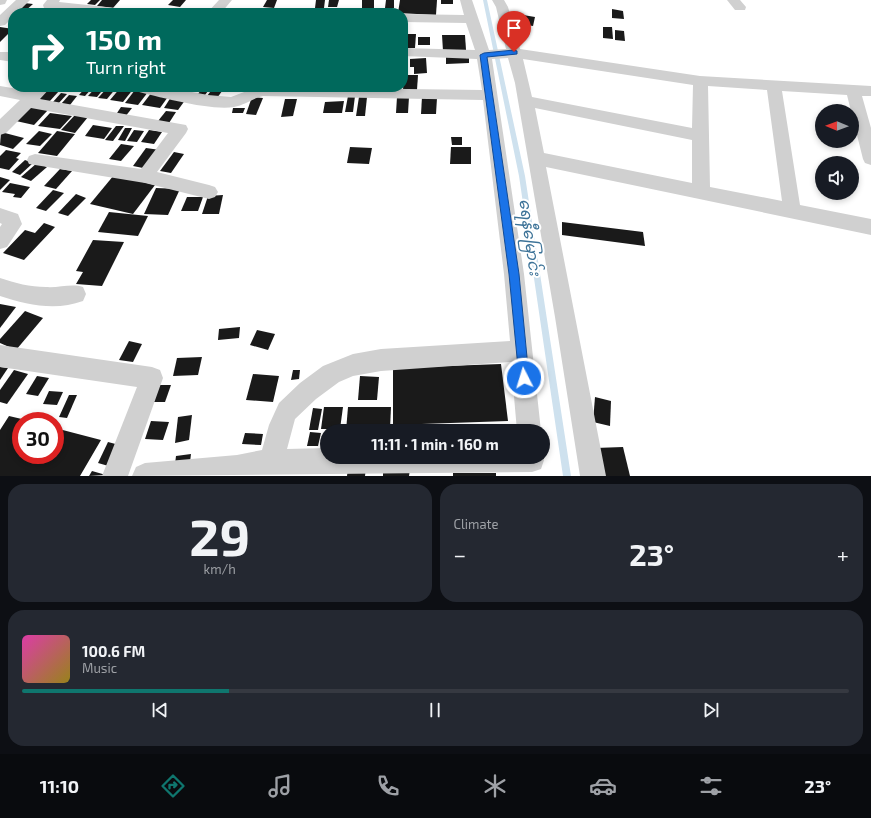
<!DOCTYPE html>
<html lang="en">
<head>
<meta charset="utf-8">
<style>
  :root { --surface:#171b24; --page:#242831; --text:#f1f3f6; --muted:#9ea1a6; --line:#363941; --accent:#0f766e }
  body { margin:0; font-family:"Exo 2","Noto Sans Myanmar",sans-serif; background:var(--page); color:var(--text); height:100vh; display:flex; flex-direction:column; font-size:15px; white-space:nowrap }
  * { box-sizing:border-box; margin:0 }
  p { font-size:13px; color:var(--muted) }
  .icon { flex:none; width:22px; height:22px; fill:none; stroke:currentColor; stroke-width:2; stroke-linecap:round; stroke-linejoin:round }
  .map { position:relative; height:476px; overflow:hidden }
  .sheet { display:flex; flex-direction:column; gap:8px; padding:8px; background:#0d0f14; flex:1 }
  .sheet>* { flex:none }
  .banner { position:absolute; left:8px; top:8px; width:400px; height:84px; border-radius:16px; box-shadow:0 2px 6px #0003; background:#00695c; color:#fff; overflow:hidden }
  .needle { width:26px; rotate:271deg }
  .controls { position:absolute; left:815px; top:104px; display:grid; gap:8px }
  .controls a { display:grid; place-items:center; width:44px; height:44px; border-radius:50%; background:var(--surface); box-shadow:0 2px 6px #0003; font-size:20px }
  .speed { position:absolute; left:12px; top:412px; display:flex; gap:8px; font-size:20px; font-weight:700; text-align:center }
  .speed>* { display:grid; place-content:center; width:52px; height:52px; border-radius:50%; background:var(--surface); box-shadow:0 2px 6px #0003; line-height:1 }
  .speed .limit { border:6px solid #d22; background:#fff; color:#111 }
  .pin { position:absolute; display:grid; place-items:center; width:34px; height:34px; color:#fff; margin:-41px -17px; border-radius:50% 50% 50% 0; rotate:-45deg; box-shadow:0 0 4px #0007 }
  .pin .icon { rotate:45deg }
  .me { position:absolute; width:44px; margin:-22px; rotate:355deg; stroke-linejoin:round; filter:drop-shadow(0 0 3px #0008) }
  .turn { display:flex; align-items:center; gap:14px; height:84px; padding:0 12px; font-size:18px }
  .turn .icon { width:52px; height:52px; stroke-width:2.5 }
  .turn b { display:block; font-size:28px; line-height:34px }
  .big { font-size:30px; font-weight:700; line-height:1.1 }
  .sheet .card { flex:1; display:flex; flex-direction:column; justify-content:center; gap:6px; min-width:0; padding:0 14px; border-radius:16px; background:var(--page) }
  .sheet .dial { align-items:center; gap:0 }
  .dial b { font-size:52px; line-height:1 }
  .song { display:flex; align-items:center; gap:12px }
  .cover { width:48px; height:48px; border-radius:6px; background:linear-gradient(135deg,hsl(320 70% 55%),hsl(50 70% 35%)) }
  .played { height:4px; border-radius:2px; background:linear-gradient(90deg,var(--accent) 25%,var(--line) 25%) }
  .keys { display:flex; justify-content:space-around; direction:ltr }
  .heat { display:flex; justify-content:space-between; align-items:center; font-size:22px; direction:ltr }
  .sheet .tiles { flex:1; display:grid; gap:8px; grid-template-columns:1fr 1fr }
  .card:last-child { grid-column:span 2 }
  .trip { position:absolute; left:320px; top:424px; width:230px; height:40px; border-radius:20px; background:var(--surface); box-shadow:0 2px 6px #0003; font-weight:700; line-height:40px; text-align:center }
  .tabs { display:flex; height:64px; justify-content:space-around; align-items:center; background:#090b0e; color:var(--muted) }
  .tabs .icon { width:28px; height:28px }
  .tabs .selected { color:var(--accent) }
  .tabs b { font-size:18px; color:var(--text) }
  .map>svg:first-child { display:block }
</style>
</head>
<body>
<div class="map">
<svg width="871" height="476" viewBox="0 0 871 476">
  <rect width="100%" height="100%" fill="#fff"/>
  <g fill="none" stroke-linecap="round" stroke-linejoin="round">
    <!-- stream -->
    <path fill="#cee1ee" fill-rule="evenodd" d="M483 0H487L525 176 571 476H563L519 176Z"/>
  </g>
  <!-- building -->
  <g fill="#1a1a1a">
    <path d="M91 0H100L95 5 87 4Z"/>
    <path d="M102 0H120L113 8 97 6Z"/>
    <path d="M173 0H186L180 7 168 5Z"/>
    <path d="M267 0H277L274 8 263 7Z"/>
    <path d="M316 0H325L324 8H315Z"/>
    <path d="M329 0H339L337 7H328Z"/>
    <rect x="362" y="0" width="12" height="11"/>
    <path d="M386 0H394V8H385Z"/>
    <path d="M400 0H437L436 15 398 13Z"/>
    <rect x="441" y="0" width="12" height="4"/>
    <path d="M24 3 33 4 24 12 16 11Z"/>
    <path d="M612 9 623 11 624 19 612 18Z"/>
    <path d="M523 15 535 17 533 26 521 24Z"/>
    <path d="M0 27 13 29 0 42Z"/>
    <path d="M603 27H612L613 39 603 38Z"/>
    <path d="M615 30 624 31 625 41 615 40Z"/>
    <path d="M404 34H416L415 48H403Z"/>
    <path d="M442 35H465L466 50 443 51Z"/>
    <rect x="418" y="37" width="12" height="8"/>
    <path d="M446 57H469V63L446 64Z"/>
    <path d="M426 58 427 73 414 74V67H410V59Z"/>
    <path d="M404 75H418L417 90H403Z"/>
    <path d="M86 87H93L85 96 79 95Z"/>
    <path d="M96 87H105L97 97 88 96Z"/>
    <path d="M108 87H117L107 99 98 98Z"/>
    <path d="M121 87 134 88 123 102 110 100Z"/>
    <path d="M203 87H211L205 95 198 94Z"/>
    <path d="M214 87H225L217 98 207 96Z"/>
    <path d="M47 90 59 91 49 102 37 100Z"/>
    <path d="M135 90 148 92 138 105 125 103Z"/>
    <path d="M152 92 170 94 160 108 142 105Z"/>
    <path d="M61 93 67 94 58 104 52 103Z"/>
    <path d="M69 95 77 96 70 105 61 104Z"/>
    <path d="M348 96H355L353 112H345Z"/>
    <path d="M171 97 186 99 178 110 164 108Z"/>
    <path d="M252 97 263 98 256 115 246 114Z"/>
    <path d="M359 97H367L365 116H356Z"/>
    <path d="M397 97H409L408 113H396Z"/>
    <path d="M422 97 437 98 436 114H421Z"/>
    <path d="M285 99H297L293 116 281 117Z"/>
    <path d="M344 101 342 113H323L325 102Z"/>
    <path d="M30 107 48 110 34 125 16 121Z"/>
    <path d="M121 107 132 108 125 117 115 116Z"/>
    <path d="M233 108H245L243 113H232Z"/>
    <path d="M166 111 176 112 169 123 158 121Z"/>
    <path d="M50 113 72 116 60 129 38 126Z"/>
    <path d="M75 115 88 117 75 133 61 130Z"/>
    <path d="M93 125 112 128 104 139 85 136Z"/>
    <path d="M116 126H124L113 141 105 140Z"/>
    <path d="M125 128H132L125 141 118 140Z"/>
    <path d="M134 130 144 131 137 142 127 141Z"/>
    <path d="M149 130 162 132 154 144 141 142Z"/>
    <path d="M39 131 52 134 40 146 26 144Z"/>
    <path d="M57 131 75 134 57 156 38 153Z"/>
    <path d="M1 132 24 138 13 149 0 145Z"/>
    <path d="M451 137H462V145H452Z"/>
    <path d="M121 144 134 146 121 161 109 159Z"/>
    <path d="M350 147 372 148 369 164 347 163Z"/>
    <path d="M451 147H471V164H450Z"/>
    <path d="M146 148 160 150 148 169 133 166Z"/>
    <path d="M6 150 21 153 16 158 19 159 9 170 0 168V156Z"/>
    <path d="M174 152 184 154 171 173 160 171Z"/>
    <path d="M25 160 33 163 20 175 12 172Z"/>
    <path d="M37 163 47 167 31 181 21 177Z"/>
    <path d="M60 169 72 171 56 189 44 186Z"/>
    <path d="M114 175 155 185 133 214 90 204Z"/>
    <path d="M0 177 10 180 0 190Z"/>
    <path d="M10 183 30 187 21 198 13 197 15 194 2 192Z"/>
    <path d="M156 188 180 189 168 215 144 214Z"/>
    <path d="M53 190 64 193 46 211 36 208Z"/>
    <path d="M76 194 86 198 68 216 58 213Z"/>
    <path d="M223 195 219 214H202L208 196Z"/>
    <path d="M187 197H203L198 211H181Z"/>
    <path d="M109 212 148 216 138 236 98 232Z"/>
    <path d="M562 222 643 232 645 246 562 235Z"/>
    <path d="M44 223 55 227 24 260 3 253 25 230 35 233Z"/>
    <path d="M93 240 124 242 102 286 76 284 83 272 76 271Z"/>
    <path d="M0 304 16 307 0 328Z"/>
    <path d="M25 311 43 318 16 350 0 343V339Z"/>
    <path d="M240 327 239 338 218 340 219 329Z"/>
    <path d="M257 330 275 334 268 350 250 345Z"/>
    <path d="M129 341 142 344 133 362 119 360Z"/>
    <path d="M202 357 198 375 173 376 177 358Z"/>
    <path d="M501 364 508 421 393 425V368Z"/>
    <path d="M0 367 8 368 0 380Z"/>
    <path d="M14 370 28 374 7 404 0 402V390Z"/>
    <path d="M293 370H300L299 379 291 380Z"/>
    <path d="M253 374 279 376 273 402 246 400Z"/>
    <path d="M37 376 49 378 38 396 26 394Z"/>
    <path d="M360 376 379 377 377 400H358Z"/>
    <path d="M153 385H171L165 402H147Z"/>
    <path d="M49 391 63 392 57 405 43 404Z"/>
    <path d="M69 395H77L67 418 59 417Z"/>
    <path d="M595 397 611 401 610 426 593 422Z"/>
    <path d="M324 407H343L340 429H321Z"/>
    <path d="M348 407H391L390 429 346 431Z"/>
    <path d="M313 408 322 409 318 430H309Z"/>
    <path d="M192 415 189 440 175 443 178 417Z"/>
    <path d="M9 416 26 420 21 421V455H55V428L101 440 80 476H0V430Z"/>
    <path d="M151 421 169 422 163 440 145 439Z"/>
    <path d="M310 432 321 433 318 446H307Z"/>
    <path d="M245 433 263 434 261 445 242 444Z"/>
    <path d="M324 433H327V447L321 446Z"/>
    <path d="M108 442 123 446 112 467 98 463Z"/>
    <path d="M623 447 630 476H601L595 448Z"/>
    <path d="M191 454 190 462 175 464 176 456Z"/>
    <path d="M348 468H366L365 476H347Z"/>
    <path d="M410 469 409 476H383V470Z"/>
    <path d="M92 471 106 475 89 476Z"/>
    <rect x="453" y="473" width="43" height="3"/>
  </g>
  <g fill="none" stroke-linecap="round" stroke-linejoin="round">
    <!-- minor -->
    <g fill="#d0d0d0" fill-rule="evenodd">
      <path d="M0 0H7L5 4 0 5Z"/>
      <path d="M16 0H30L17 13H13V17L5 25 0 26V15Z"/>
      <path d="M47 0H60L59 2 116 8 177 9 182 10 184 13H88L44 8 43 5Z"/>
      <path d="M219 0H232L221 13H207Z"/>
      <path d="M460 0H472L489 50 506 49 496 7 492 0H504L508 7 520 49 700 76 871 86V96H862L871 128V165L865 163 863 159 847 95 782 91 800 205 871 219V235L546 167 606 476H580L555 317 515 83 508 58 492 59 524 274 541 431H517L511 362 381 371 353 376 339 382 316 399 295 419 287 449 327 448V457H543L544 460 541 469 532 472 132 476 136 467 145 463 237 455 262 450 269 425 279 403 300 383 323 366 353 354 381 349 510 341 504 274 483 100 263 96C253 98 245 105 234 107 211 111 159 97 135 91L132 87H165L208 95 231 97 257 87 482 90 477 59 403 56V48L475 50 466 23 403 22V14L464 15ZM523 59 693 85 692 128 532 97ZM708 86 767 90 782 201 710 187ZM535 108 692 140V183L544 153Z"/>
      <path d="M727 0H740L746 7 745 10H735Z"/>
      <path d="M0 52H13V62L0 60Z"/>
      <path d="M0 86 30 91 34 87H51L40 99 186 125 188 129 186 133 157 172 209 185 215 187 218 192 215 197 209 199 145 183 29 164 27 160 29 156 35 154 141 169 168 133 31 108 6 133 0 135V119L20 100 0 96Z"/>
      <path d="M0 208 18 214 22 224 7 247 0 249V227L2 224 0 223Z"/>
      <path d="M0 278C15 283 30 287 46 287 59 288 72 283 83 287L86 294 83 301C56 311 27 305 0 296Z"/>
      <path d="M0 345 152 367 160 370 163 378 128 476H102L137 387 0 367Z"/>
    </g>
  </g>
  <!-- route -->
  <path fill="#1a73e8" stroke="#114b97" d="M514 50 517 51V54L487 57 519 274 529 378 528 381 524 383 520 381 519 378 509 274 480 55 484 53Z"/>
  <g text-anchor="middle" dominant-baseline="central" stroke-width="4" stroke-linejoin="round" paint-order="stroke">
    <!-- water labels -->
    <g font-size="16" font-style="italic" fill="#3d7398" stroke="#fff">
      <text transform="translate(531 237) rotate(82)">ရေနီမြောင်း</text>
    </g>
  </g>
</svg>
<div class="controls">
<a><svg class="needle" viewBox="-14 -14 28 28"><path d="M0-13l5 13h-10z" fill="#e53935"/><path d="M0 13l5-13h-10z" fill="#9ea1a6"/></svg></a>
<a><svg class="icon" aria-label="sound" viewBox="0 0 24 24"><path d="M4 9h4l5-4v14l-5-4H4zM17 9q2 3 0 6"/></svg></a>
</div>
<div class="speed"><div class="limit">30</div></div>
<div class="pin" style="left:514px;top:52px;background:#d93025"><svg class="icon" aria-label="arrive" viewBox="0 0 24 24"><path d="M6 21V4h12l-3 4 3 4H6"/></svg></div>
<svg class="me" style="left:524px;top:378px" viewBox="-20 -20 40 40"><circle r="17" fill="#1a73e8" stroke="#fff" stroke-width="3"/><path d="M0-11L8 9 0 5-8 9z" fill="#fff"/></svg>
<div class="trip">11:11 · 1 min · 160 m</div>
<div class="banner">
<div class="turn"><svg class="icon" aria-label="right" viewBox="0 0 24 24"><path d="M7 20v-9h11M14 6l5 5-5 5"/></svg><div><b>150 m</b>Turn right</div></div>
</div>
</div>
<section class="sheet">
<div class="tiles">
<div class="card dial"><b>29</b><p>km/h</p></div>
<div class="card"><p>Climate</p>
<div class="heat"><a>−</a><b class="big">23°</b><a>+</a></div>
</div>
<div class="card">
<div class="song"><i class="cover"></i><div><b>100.6 FM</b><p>Music</p></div></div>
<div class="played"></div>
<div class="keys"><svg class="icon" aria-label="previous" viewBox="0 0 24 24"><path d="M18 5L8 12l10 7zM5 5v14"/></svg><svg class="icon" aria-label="pause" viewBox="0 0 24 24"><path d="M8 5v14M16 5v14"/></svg><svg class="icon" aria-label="next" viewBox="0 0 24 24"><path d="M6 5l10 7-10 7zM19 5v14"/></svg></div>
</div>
</div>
</section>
<nav class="tabs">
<b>11:10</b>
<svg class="icon selected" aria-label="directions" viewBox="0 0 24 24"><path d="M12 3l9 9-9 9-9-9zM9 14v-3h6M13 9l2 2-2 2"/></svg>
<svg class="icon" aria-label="music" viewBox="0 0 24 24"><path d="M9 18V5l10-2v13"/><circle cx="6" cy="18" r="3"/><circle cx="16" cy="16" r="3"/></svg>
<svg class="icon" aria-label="phone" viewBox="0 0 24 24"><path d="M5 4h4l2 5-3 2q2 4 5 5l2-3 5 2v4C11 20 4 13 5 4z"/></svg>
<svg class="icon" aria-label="climate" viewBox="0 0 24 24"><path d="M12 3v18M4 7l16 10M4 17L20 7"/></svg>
<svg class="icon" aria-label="car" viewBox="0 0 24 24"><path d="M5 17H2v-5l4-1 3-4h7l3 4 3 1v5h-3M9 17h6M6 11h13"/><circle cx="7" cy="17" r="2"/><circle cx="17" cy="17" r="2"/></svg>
<svg class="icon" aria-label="filters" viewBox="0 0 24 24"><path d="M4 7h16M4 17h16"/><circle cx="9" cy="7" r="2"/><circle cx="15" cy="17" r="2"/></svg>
<b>23°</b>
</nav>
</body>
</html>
